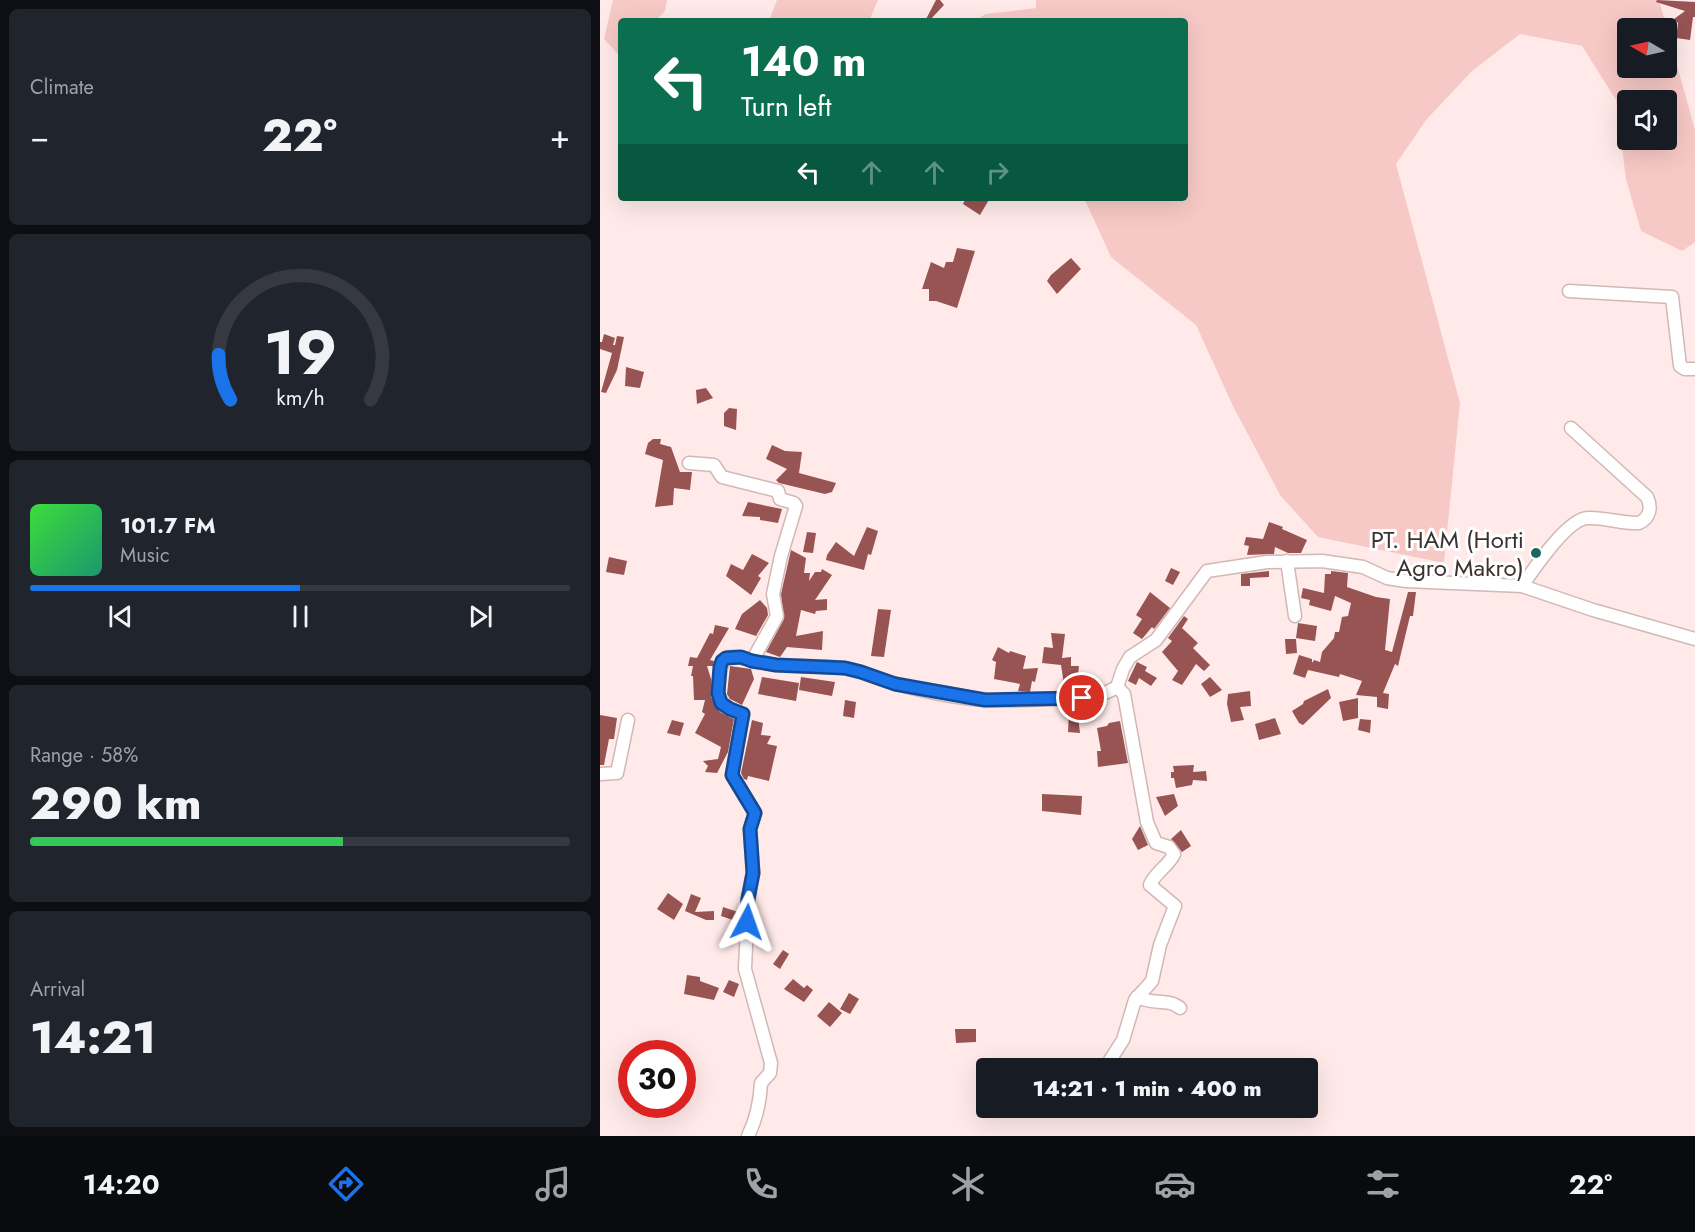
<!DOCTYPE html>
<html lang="en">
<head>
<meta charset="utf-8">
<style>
  :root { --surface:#171b24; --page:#20242c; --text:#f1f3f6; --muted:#9ea1a6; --line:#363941; --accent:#1a73e8 }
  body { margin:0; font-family:Jost,sans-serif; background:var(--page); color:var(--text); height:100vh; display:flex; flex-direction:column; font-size:22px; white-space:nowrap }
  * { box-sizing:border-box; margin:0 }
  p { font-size:20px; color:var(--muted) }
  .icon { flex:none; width:33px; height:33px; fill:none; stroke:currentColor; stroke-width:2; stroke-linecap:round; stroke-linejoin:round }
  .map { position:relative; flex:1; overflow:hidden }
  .panel { display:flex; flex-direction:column; gap:9px; padding:9px; background:#0d0f14; width:600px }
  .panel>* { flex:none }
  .guide { position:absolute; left:18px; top:18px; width:570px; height:183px; border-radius:6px; box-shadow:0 6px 24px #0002; background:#0b6e4f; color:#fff; overflow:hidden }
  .needle { width:39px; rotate:279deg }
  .fabs { position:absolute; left:1017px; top:18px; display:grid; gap:12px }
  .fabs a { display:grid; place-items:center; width:60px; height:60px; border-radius:6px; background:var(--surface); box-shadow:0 6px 24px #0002; font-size:30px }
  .speed { position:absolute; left:18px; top:1040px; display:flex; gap:12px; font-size:30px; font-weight:700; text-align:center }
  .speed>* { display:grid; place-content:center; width:78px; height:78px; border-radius:50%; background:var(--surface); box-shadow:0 6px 24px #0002; line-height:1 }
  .speed .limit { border:9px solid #d22; background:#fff; color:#111 }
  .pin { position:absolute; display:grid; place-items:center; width:51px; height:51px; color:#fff; margin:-26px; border:3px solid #fff; border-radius:50%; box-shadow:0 2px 6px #0007 }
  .me { position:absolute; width:66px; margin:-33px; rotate:4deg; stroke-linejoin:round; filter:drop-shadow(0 0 4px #0008) }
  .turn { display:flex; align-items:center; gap:21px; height:126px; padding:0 24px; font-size:27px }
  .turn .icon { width:78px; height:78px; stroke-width:2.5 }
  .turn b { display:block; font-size:42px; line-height:51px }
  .lanes { display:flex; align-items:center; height:57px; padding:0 24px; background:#0003; justify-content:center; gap:30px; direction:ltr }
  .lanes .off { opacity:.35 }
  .big { font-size:45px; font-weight:800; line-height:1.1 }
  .panel .tile { flex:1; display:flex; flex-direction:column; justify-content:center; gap:9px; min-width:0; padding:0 21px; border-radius:9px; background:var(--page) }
  .panel .dial { align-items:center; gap:0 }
  .dial svg { height:156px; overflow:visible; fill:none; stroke:var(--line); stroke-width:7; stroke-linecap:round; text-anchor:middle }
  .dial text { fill:var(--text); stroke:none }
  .song { display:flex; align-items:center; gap:18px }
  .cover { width:72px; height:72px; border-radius:9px; background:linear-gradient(135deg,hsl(120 70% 55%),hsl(160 70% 35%)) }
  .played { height:6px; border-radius:3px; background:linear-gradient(90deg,var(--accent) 50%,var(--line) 50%) }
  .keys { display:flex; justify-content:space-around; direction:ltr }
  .heat { display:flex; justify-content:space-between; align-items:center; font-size:33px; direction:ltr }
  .charge { height:9px; border-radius:4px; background:linear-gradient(90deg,#34c759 58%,var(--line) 0) }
  .trip { position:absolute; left:376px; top:1058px; width:342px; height:60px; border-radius:6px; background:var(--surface); box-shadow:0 6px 24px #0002; font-weight:800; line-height:60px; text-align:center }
  .tabs { display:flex; height:96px; justify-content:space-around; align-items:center; background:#090b0e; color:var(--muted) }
  .tabs .icon { width:42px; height:42px }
  .tabs .active { color:var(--accent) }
  .tabs b { font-size:27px; color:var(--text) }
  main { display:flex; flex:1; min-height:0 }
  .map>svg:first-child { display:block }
</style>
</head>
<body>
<main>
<section class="panel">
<div class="tile"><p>Climate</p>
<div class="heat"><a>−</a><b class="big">22°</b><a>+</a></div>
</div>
<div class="tile dial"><svg viewBox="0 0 100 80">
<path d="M14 69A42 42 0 1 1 86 69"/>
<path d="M14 69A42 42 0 0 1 8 46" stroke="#1a73e8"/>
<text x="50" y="56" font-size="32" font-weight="700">19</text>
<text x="50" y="72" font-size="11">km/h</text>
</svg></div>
<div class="tile">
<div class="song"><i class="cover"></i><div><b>101.7 FM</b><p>Music</p></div></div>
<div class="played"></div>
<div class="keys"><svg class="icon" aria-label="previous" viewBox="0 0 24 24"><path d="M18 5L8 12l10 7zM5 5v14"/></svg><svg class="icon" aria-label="pause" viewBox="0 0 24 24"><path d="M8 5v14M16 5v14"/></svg><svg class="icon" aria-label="next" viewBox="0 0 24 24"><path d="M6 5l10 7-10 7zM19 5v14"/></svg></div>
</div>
<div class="tile"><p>Range · 58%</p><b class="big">290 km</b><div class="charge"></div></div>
<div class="tile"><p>Arrival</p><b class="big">14:21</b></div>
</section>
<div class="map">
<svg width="1095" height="1136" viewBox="0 0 1095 1136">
  <rect width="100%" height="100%" fill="#ffeae9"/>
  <!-- green -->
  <g fill="#f7c9c6" fill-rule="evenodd">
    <path d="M13 0H67L65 11 55 21H21V53L19 55 4 39Z"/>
    <path d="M177 0H278L269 21H169Z"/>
    <path d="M436 0H1059L1095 130V242L1082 251 1041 231 1026 179 1016 100 982 46 920 34 872 71 826 120 796 164 860 403 844 563 718 537 680 495 633 406 596 325 511 257 484 198H585V21H374L386 14 436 8ZM1028 28H1066V68H1028ZM1028 100H1066V140H1028Z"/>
  </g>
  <!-- building -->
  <g fill="#975452">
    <path d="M336 0H340L344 5 329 21H325Z"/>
    <path d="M1057 0 1095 2V17H1093L1090 40 1076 38 1078 23 1074 19 1085 11 1056 2Z"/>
    <path d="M366 198H390L380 215 363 204Z"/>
    <path d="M357 248 375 251 357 308 336 301H329V289H322L331 262 344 268 346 262H353Z"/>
    <path d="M471 258 481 269 457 294 447 281 451 275Z"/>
    <path d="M4 334 15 338 13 345H15L17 336 24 337 17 370 6 393 1 392 12 353 0 349V342H2Z"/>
    <path d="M26 367 44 372 40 388 25 386Z"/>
    <path d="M106 388 113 398 97 404 96 390Z"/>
    <path d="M129 408 137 409 136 430 124 426V413Z"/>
    <path d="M53 439H61L60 444 71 447 80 472H92L90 490 74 488 73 505 55 507 63 460 45 454 48 443Z"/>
    <path d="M172 445 185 451 202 452 199 473 236 483 232 492 225 494 179 483 176 480 187 469 166 459Z"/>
    <path d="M148 502 182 509 178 523 160 520V517L142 516Z"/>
    <path d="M669 522 683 527 682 529 707 540 701 553H688L675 547 674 554 647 555 649 546 644 545 646 537 663 539Z"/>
    <path d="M267 527 278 531 271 555 268 554 264 570 226 560 227 555 236 542 254 556Z"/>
    <path d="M207 532 216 533 213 553 203 552Z"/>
    <path d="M191 550 206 558 204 573H210L209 581 215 572H221L222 569 232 575 215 600 227 599V610L216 611 215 614 201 610 196 636 223 631 222 650 187 647 180 657 166 652 184 619 181 594Z"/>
    <path d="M152 554 169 563 158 576 161 578 151 595 126 576 131 564 143 570Z"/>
    <path d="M9 557 27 561 24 575 6 572Z"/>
    <path d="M571 568 580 572 573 585 565 581Z"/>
    <path d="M669 571V577L650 578V586H641V574Z"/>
    <path d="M731 571 748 573 747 587 776 597 790 599 785 650 792 652 808 592H816L813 616H810L798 666 795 664 783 693 789 694 788 709 777 707V697L756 695 762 681 740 674 739 677 708 670 705 678 693 674 699 655 712 659V663L714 660 720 662 722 652 734 638 735 632H739L742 617 748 616 751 603 735 596 731 611 709 605 710 600 701 598 703 588 724 593 725 574H731Z"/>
    <path d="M550 592 570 608 554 629 552 627 542 639 533 633 542 619 536 615Z"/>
    <path d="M160 600 167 608 168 615 156 636 135 629 142 614Z"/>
    <path d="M278 609 291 610 284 657 271 656Z"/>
    <path d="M584 616 588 619 582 628 598 643 593 648 610 665 604 671 596 664 582 685 572 680 578 671 562 652 572 641 568 638Z"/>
    <path d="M698 623 717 626 715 641 696 638Z"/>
    <path d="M115 625 129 628 110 660 114 661 113 666H107L111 679V697L120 712 134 719 128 752 117 773 105 772 108 766 103 761 118 759 121 747 95 733 105 714 102 712 105 700H94L93 676H91L93 666H88L90 657 97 658 110 633 113 634Z"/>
    <path d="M451 633 465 634 462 658 471 657V666H479L477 683 481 684 480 690H461L463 678 461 665 442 663 444 647 453 648Z"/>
    <path d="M685 639H696L697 653 686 654Z"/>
    <path d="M398 647 409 653 410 651 426 656 423 669 438 668 435 682 432 681 430 692 418 691 420 684 394 679 396 662 392 660Z"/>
    <path d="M537 662 547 667 545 671 557 678 551 686 539 678 536 685 528 681Z"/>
    <path d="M130 666 151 669 154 679 142 705 130 699 127 694Z"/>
    <path d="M162 677 199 683 196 701 158 694Z"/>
    <path d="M201 677 235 682 232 696 199 690Z"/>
    <path d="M610 677 622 690 610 697 601 684Z"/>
    <path d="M728 689 731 698 703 725 699 723 692 711 703 704 704 701Z"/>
    <path d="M650 691 651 706 640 707 644 720 631 722 627 704 628 694Z"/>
    <path d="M758 698V718L743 721 739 702Z"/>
    <path d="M245 700 256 702 254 718 243 716Z"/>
    <path d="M469 712 478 717 480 733 468 732Z"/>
    <path d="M0 715 17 718 14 739H9L4 765H0Z"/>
    <path d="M675 718 681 734 659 740 655 724Z"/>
    <path d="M760 719 771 720 770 733 758 730Z"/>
    <path d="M72 720 84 723 80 736 67 733Z"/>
    <path d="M152 720 163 723 161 735 171 736 167 744 177 746 169 781 148 776 147 780 144 779 141 773Z"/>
    <path d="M520 721 528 763 498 767 497 751H501L497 728 507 726 509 723Z"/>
    <path d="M594 765 593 772 606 771 607 781 593 780 592 785 576 788 574 778H571V772H574L573 766Z"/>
    <path d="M442 794 482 796 481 815 442 811Z"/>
    <path d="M574 794 578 806 565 816 556 797Z"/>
    <path d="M540 826 548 845 538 850 532 839Z"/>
    <path d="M581 830 591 846 582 852 571 839Z"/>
    <path d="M68 893 83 904 74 920 57 909Z"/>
    <path d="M91 894 101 898 95 912 114 911V920H106L85 911Z"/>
    <path d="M123 907 138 912 136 921 121 916Z"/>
    <path d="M183 950 189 954 180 969 173 964Z"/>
    <path d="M87 975 100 977V981L119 988 114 1000 84 994Z"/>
    <path d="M193 979 204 988 207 985 213 990 204 1002 184 989Z"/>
    <path d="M129 980 139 984 134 997 123 992Z"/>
    <path d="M249 993 259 999 250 1014 240 1009Z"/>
    <path d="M229 1002 242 1013 230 1027 217 1016Z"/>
    <path d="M355 1029H376V1042L356 1043Z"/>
  </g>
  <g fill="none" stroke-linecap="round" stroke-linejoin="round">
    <!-- minor casing -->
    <g stroke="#d0b8b6" stroke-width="15">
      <g id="minor">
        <path d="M969 291 1072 297 1080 366 1085 369H1095"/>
        <path d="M89 463 114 465 122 477 178 491 180 499 194 503 196 506 181 556 173 594 177 616 152 661"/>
        <path d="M687 561 695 616"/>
        <path d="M922 586C933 570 968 518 988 518 1005 517 1022 524 1039 523 1050 518 1052 507 1047 497L971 428"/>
        <path d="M0 774 17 773 28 720"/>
        <path d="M537 997C552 1005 568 998 580 1008"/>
        <path d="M505 1068 523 1040 535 1000 552 981 560 945 575 906 550 885C555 872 569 866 574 854L569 847 556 843 547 822 524 694 517 687"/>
        <path d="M148 1136C157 1118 160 1102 161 1083L170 1073 171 1063 145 969 148 899 153 873 150 829 155 813 132 775 143 714C133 710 122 708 119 696 117 690 120 660 126 658 137 654 163 663 176 665 200 667 225 665 249 669 265 672 280 680 297 684 323 691 360 699 387 700 406 701 427 700 446 699 471 699 496 700 517 687L523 669 530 657 556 640 607 571 667 562 722 561 763 567 787 578 806 581 922 586 993 610 1095 639"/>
      </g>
    </g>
    <!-- minor -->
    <use href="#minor" stroke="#fff" stroke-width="12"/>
  </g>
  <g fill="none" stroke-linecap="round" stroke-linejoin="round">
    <!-- route casing -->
    <g stroke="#114b97" stroke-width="15">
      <path id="route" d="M147 922 148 899 153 873 150 829 155 813 132 775 143 714 130 709 121 703 118 693 120 667 122 661 126 658 141 657 152 661 176 665 245 668 261 672 295 684 385 700 482 698"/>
    </g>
    <!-- route -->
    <use href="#route" stroke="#1a73e8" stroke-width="10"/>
  </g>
  <!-- markers -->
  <circle fill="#1e675e" stroke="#fff" stroke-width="2" cx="936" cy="553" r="6"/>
  <g text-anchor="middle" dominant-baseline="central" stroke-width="6" stroke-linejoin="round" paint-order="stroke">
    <!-- poi labels -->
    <g font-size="24" fill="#3c3231" stroke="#fff" text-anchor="end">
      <text x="924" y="539">PT. HAM (Horti<tspan x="924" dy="28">Agro Makro)</tspan></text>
    </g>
  </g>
</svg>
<div class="fabs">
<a><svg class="needle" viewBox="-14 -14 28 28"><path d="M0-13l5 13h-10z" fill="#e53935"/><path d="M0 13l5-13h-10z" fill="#9ea1a6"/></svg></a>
<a><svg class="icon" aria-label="sound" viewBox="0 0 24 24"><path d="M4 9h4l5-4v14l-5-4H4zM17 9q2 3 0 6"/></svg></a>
</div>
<div class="speed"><div class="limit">30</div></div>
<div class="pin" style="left:482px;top:698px;background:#d93025"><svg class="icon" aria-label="arrive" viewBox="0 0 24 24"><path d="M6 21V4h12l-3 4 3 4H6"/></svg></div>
<svg class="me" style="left:147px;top:922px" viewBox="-20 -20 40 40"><path d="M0-17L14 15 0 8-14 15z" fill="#1a73e8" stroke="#fff" stroke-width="4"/></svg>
<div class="trip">14:21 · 1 min · 400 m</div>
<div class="guide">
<div class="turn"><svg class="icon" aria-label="left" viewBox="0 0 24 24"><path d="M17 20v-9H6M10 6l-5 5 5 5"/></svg><div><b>140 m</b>Turn left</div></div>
<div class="lanes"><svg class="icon" aria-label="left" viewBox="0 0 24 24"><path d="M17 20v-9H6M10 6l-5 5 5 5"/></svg><svg class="icon off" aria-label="ahead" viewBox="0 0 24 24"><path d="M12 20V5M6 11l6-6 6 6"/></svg><svg class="icon off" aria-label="ahead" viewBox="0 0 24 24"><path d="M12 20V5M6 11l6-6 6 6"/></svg><svg class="icon off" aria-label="right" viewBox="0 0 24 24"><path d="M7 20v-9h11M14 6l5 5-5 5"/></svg></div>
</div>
</div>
</main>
<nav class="tabs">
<b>14:20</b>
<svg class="icon active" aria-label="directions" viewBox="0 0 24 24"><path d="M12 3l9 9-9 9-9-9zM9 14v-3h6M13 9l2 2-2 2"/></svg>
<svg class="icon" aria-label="music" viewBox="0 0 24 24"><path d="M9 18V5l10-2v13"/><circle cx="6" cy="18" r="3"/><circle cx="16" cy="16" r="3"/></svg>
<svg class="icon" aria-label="phone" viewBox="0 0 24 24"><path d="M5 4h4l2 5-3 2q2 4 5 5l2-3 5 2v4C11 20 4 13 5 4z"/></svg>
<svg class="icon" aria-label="climate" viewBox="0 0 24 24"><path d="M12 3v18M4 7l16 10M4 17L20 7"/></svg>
<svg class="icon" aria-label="car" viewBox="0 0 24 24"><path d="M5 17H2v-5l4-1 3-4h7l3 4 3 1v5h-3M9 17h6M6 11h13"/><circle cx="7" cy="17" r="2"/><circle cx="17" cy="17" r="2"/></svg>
<svg class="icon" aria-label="filters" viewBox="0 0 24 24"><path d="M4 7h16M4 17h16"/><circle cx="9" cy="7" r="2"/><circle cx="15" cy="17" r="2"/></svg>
<b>22°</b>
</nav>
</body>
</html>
